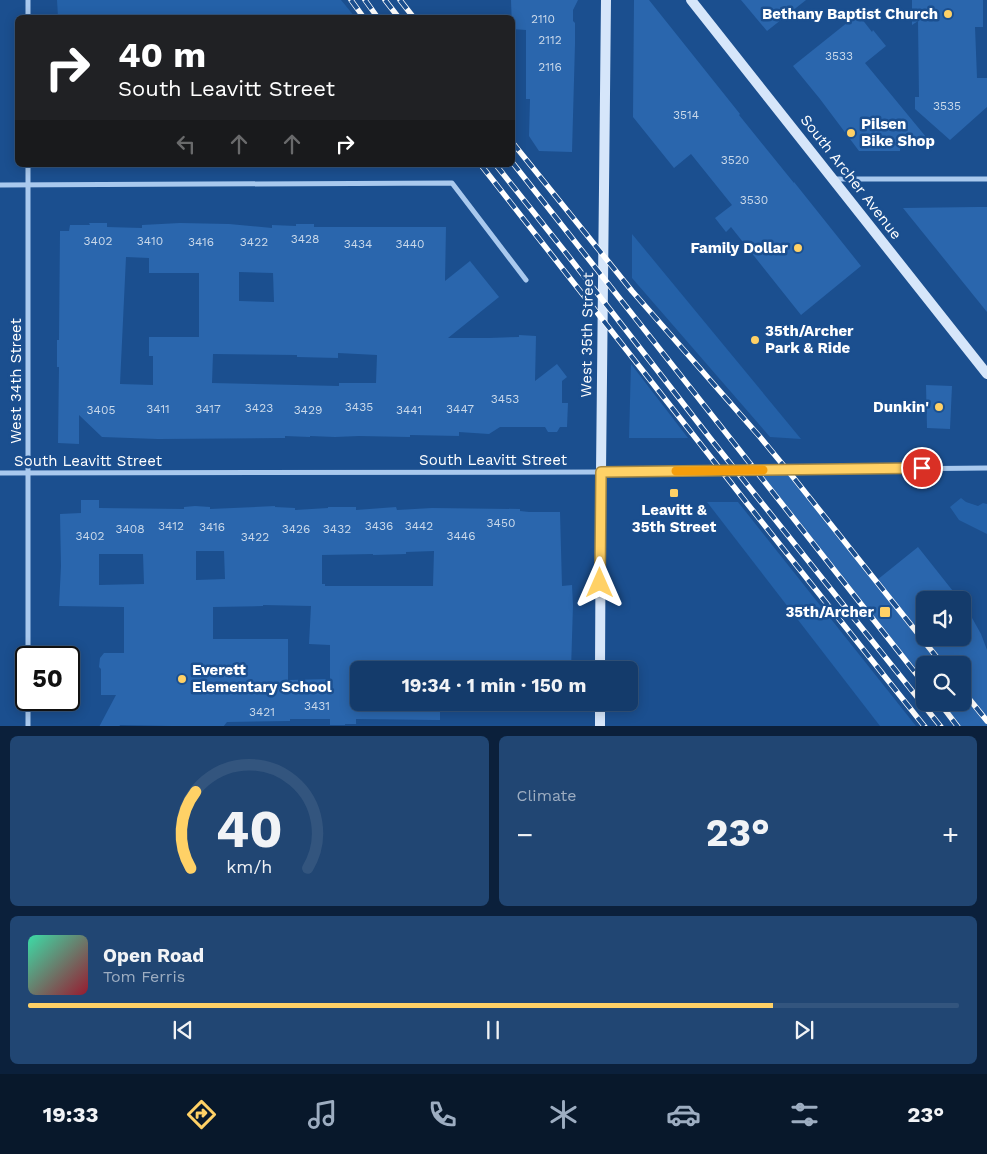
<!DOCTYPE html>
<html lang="en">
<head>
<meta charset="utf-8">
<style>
  :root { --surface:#143b6b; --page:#214673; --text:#f1f3f6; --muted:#9dadc1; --line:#33557e; --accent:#ffd166 }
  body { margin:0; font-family:"Work Sans",sans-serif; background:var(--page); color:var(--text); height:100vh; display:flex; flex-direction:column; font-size:19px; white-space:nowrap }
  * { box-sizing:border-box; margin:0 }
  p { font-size:16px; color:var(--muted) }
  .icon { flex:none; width:28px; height:28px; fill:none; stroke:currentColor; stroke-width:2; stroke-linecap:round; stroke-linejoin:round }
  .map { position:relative; height:726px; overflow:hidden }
  .drawer { display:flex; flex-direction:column; gap:10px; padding:10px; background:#0b203b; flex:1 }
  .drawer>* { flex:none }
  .guide { position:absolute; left:15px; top:15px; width:500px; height:152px; border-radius:8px; box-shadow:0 2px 12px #0003,0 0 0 1px var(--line); background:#202124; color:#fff; overflow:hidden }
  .tools { position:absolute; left:916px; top:591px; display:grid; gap:10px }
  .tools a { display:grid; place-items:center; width:55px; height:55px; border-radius:8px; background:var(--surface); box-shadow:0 2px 12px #0003,0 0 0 1px var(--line); font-size:25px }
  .speed { position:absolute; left:15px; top:646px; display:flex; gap:10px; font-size:25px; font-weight:700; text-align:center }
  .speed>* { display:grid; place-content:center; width:65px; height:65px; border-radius:50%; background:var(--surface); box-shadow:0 2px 12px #0003,0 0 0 1px var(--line); line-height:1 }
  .speed .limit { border:2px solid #111; border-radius:8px; background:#fff; color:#111 }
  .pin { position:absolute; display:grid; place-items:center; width:42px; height:42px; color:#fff; margin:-21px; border:2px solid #fff; border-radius:50%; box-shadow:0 1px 5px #0007 }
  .me { position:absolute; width:55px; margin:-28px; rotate:0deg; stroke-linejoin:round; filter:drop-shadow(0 0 4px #0008) }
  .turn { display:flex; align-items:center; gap:18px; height:105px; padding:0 20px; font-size:22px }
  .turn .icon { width:65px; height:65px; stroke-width:2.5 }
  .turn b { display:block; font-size:35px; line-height:42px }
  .lanes { display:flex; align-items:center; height:48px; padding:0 20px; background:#0003; justify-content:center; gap:25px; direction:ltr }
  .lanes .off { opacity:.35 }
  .big { font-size:38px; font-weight:700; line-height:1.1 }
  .drawer .tile { flex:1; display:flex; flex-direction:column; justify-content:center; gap:8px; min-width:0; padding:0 18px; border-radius:8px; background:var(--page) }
  .drawer .dial { align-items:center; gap:0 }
  .dial svg { height:130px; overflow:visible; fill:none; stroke:var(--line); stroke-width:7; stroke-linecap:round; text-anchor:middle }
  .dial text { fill:var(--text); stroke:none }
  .song { display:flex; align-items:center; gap:15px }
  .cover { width:60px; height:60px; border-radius:8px; background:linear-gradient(135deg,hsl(160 70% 55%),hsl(350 70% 35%)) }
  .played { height:5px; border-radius:2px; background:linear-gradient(90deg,var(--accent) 80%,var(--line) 80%) }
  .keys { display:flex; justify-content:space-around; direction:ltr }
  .heat { display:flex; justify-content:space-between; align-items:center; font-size:28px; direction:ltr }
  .drawer .tiles { flex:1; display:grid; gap:10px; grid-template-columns:1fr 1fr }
  .tile:last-child { grid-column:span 2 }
  .trip { position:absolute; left:350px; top:661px; width:288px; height:50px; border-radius:8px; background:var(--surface); box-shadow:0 2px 12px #0003,0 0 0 1px var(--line); font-weight:700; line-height:50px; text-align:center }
  .tabs { display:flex; height:80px; justify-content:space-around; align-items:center; background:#08182b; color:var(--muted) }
  .tabs .icon { width:35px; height:35px }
  .tabs .current { color:var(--accent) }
  .tabs b { font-size:22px; color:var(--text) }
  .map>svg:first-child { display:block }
</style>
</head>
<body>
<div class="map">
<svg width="987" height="727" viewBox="0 0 987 727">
  <rect width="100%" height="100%" fill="#1b4f8f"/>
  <!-- green -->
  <g fill="#2461a8">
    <path d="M57 0H341L355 17H58Z"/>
    <path d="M632 234 801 439 770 437 632 278Z"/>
    <path d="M631 364 688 438H629Z"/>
    <path d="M961 498 966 502 978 506 983 503 987 504V534L959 520 950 507Z"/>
    <path d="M707 502H738L916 726H880Z"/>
  </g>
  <!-- building -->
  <g fill="#2a66ad" fill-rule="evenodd">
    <path d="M511 0H578L573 10V21L575 23V44L572 152 539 151 529 136 530 99H526V30L512 29Z"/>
    <path d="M634 0H649L740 114 739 115 794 183V182L861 266 801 315 731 227 726 232 715 218 732 205 691 154 674 168 633 117Z"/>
    <path d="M741 0H806L767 31Z"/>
    <path d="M912 0H983V27H975L977 78H987V107L950 140 915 109V97H919L918 21 912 25Z"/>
    <path d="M858 14 872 32 873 30 886 46 865 63 931 143 901 142 900 151H859L820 99 793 66Z"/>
    <path d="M977 207H987V312L903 208Z"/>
    <path d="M89 223H107V227L142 228V225L180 223 229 224 272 228V225L296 226V224H314V227H446L445 281 470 261 499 297 448 338H489L519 337V335L536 336 535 381 557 364 567 377 562 381V403H568L567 427H560L557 432H548L545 427H500L489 434 459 432V436L410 435V437L359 436 335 437 310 436V437L285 436V438L158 439 102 437 79 415V444L58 443 59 367H57V340H59L60 231H69L70 225H90ZM126 257 149 258V273H199V337H149V356H153V385L120 384ZM239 272 273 273 274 302 239 301ZM338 353 377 355 376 383H339V386L212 383 213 354 297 355V357L338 358Z"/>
    <path d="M926 385 952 386 950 429 927 428Z"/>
    <path d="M793 474 877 580 918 547 960 600H925V638H962V600L981 634 987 650V727H956L937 702H962V665H925V688L759 478 763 475Z"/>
    <path d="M81 500H99V508L184 509V507L195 506 210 507V509L275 506V507L295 508V510L328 508V507H356V510L396 507 397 510 432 508 520 509V511L529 512H560L562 586 572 585 573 605 571 670H359V702H440V720L356 719V724H345V725H330V719H290V721L227 722 223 727 120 725 119 727H99L116 695H101V669L99 667 100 658 104 653H124V607L59 606 61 566 60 514 81 513ZM196 551H224L225 579 196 580ZM434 551 433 586H325V584H322V555L373 554V555L406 554V552ZM99 554H143L144 584 99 585ZM263 605 311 606 309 644 330 645V679L288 680V639H213V607L263 606Z"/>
  </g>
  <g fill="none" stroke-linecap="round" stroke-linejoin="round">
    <!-- minor -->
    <g stroke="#a9c9ee" stroke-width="5">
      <path d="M28 18V0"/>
      <path d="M834 179H987"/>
      <path d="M0 185 452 183 526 280"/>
      <path d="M0 473 601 472 987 468"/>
      <path d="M28 658V165"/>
      <path d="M28 727V700"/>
    </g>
    <!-- secondary -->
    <g stroke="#d6e6fa" stroke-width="10">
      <path d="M691 0 987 374"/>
      <path d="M600 670 601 472 606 0"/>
      <path d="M600 727V702"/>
    </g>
    <!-- rail casing -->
    <g stroke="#fff" stroke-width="5.5">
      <g id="rail">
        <path d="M351 0 364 18"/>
        <path d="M365 0 378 18"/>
        <path d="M385 0 399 18"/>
        <path d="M400 0 414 18"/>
        <path d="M512 142 632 291 760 437 793 477 943 665"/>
        <path d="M512 162 925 685"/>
        <path d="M481 165 746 502 925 727"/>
        <path d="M496 165 566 253 710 438 941 727"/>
        <path d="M962 690 987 721"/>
        <path d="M939 702 958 727"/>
      </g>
    </g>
    <!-- rail -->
    <use href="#rail" stroke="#1b4f8f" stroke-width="4" stroke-dasharray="11" stroke-linecap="butt"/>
  </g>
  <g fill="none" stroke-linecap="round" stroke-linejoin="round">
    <!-- route casing -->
    <g stroke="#a68842" stroke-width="12">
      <path id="route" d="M600 583 601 472 922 468"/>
    </g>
    <!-- route -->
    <use href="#route" stroke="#ffd166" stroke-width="9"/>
    <!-- slow -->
    <path stroke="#f59e0b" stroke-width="9" d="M676 471 763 470"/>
  </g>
  <!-- markers -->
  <g fill="#ffd166" stroke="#1b4f8f" stroke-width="2">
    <circle cx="948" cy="14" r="5"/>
    <circle cx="851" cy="133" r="5"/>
    <circle cx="798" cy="248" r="5"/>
    <circle cx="755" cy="340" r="5"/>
    <circle cx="939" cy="407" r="5"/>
    <rect x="669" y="488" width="10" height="10" rx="2.5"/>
    <rect x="879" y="606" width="12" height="12" rx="2.5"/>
    <circle cx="182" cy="679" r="5"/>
  </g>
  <g text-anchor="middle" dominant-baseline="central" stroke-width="5" stroke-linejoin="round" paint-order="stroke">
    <!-- number labels -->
    <g font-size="12" fill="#cad9ea">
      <text x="543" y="19">2110</text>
      <text x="550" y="40">2112</text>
      <text x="839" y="56">3533</text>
      <text x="550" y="67">2116</text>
      <text x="947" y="106">3535</text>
      <text x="686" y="115">3514</text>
      <text x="735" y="160">3520</text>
      <text x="754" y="200">3530</text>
      <text x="305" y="239">3428</text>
      <text x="98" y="241">3402</text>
      <text x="150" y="241">3410</text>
      <text x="201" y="242">3416</text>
      <text x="254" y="242">3422</text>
      <text x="358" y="244">3434</text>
      <text x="410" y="244">3440</text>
      <text x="505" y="399">3453</text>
      <text x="359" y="407">3435</text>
      <text x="259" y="408">3423</text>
      <text x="158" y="409">3411</text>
      <text x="208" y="409">3417</text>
      <text x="460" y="409">3447</text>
      <text x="101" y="410">3405</text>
      <text x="308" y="410">3429</text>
      <text x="409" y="410">3441</text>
      <text x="501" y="523">3450</text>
      <text x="171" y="526">3412</text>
      <text x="379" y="526">3436</text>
      <text x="419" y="526">3442</text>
      <text x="212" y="527">3416</text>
      <text x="130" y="529">3408</text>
      <text x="296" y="529">3426</text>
      <text x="337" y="529">3432</text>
      <text x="90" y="536">3402</text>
      <text x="461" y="536">3446</text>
      <text x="255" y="537">3422</text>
      <text x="317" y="706">3431</text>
      <text x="262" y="712">3421</text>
    </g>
    <!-- poi labels -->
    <g font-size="15" font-weight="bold" fill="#fff" stroke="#1b4f8f" text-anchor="end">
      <text x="938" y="14">Bethany Baptist Church</text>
      <text x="861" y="124" text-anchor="start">Pilsen<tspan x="861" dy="17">Bike Shop</tspan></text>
      <text x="788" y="248">Family Dollar</text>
      <text x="765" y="331" text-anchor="start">35th/Archer<tspan x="765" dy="17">Park &amp; Ride</tspan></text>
      <text x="929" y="407">Dunkin'</text>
      <text x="674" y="510" text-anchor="middle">Leavitt &amp;<tspan x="674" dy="17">35th Street</tspan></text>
      <text x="874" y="612">35th/Archer</text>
      <text x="192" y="670" text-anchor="start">Everett<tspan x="192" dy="17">Elementary School</tspan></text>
    </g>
    <!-- street labels -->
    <g font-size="15" fill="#fff" stroke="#1b4f8f">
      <text transform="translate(851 177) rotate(52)">South Archer Avenue</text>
      <text transform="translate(587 335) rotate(-89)">West 35th Street</text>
      <text transform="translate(16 381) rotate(-90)">West 34th Street</text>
      <text x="493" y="460">South Leavitt Street</text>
      <text x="88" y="461">South Leavitt Street</text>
    </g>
  </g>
</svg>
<div class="tools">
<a><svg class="icon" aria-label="sound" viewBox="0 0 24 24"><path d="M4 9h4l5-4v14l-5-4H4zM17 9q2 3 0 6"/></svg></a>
<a><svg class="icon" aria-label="search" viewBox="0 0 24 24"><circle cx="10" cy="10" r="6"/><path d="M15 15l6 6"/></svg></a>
</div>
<div class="speed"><div class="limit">50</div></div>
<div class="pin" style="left:922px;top:468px;background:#d93025"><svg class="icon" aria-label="arrive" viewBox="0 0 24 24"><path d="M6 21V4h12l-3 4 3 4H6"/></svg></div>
<svg class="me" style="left:600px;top:583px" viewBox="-20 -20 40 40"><path d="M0-17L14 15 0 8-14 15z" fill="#ffd166" stroke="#fff" stroke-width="4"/></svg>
<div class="trip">19:34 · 1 min · 150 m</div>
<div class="guide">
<div class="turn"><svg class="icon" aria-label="right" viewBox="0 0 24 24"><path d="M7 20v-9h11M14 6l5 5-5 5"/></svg><div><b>40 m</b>South Leavitt Street</div></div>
<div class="lanes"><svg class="icon off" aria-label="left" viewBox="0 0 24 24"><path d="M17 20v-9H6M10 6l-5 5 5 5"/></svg><svg class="icon off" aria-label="ahead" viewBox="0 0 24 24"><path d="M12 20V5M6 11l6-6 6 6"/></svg><svg class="icon off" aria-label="ahead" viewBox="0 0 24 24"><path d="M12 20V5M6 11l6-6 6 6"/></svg><svg class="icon" aria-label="right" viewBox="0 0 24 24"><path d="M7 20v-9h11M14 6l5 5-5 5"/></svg></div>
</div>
</div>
<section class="drawer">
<div class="tiles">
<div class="tile dial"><svg viewBox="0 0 100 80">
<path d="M14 69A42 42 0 1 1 86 69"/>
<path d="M14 69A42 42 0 0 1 17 22" stroke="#ffd166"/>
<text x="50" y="56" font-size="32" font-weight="700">40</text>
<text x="50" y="72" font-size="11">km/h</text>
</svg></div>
<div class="tile"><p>Climate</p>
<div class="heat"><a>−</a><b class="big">23°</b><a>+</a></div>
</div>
<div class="tile">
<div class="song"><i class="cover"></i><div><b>Open Road</b><p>Tom Ferris</p></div></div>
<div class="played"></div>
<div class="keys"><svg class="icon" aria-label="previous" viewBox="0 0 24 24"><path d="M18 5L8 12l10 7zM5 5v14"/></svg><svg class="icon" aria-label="pause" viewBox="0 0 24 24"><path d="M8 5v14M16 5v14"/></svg><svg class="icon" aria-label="next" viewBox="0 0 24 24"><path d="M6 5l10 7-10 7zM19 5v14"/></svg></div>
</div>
</div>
</section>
<nav class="tabs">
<b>19:33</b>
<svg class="icon current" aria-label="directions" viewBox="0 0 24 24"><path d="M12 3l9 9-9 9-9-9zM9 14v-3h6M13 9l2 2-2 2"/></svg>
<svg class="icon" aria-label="music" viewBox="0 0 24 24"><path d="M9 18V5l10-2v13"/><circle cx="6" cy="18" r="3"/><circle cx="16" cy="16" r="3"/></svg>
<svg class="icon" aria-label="phone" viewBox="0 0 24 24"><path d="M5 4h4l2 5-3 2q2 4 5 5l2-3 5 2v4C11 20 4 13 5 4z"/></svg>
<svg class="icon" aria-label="climate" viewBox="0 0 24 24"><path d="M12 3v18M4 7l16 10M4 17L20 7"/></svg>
<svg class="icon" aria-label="car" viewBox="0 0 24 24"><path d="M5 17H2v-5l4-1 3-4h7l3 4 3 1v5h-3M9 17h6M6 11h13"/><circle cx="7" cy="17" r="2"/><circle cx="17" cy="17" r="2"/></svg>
<svg class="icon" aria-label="filters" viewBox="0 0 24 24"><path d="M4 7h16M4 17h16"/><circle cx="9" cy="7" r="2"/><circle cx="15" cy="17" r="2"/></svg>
<b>23°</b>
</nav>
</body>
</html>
